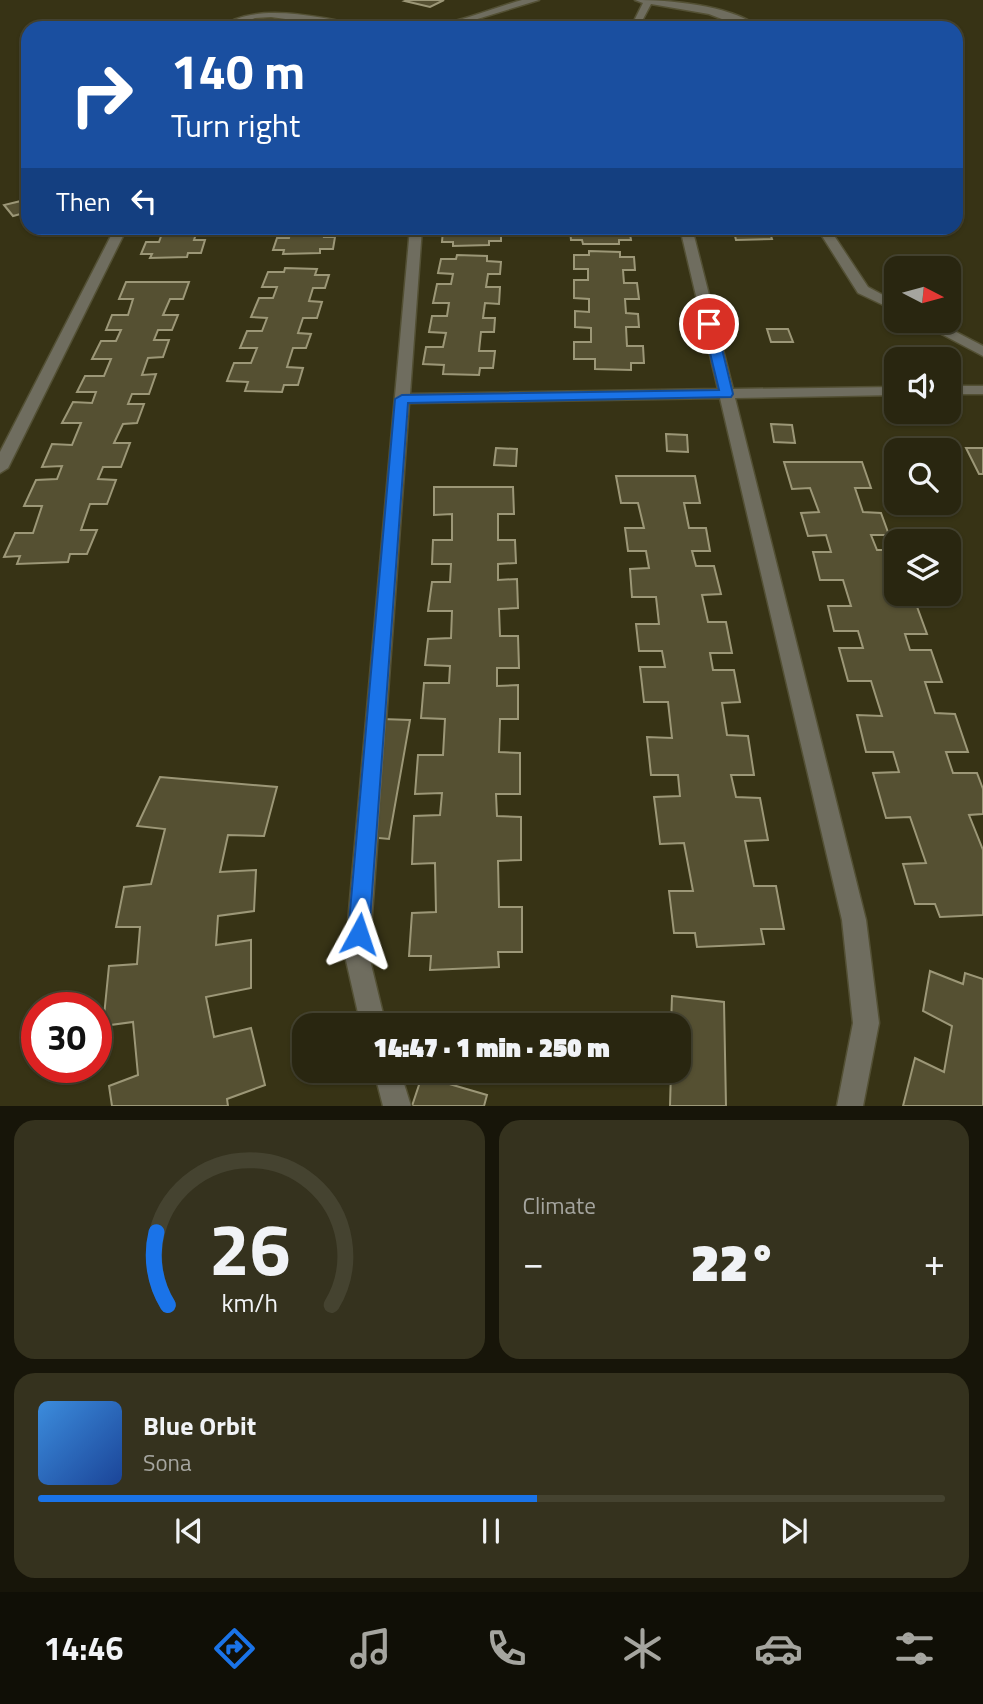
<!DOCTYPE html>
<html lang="en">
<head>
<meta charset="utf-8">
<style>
  :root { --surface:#292610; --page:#35321e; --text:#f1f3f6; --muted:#a5a59f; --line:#454330; --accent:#1a73e8 }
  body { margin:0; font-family:"Titillium Web",sans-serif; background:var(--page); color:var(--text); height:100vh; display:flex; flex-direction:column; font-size:26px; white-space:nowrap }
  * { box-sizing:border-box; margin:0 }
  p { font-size:23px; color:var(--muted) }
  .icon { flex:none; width:38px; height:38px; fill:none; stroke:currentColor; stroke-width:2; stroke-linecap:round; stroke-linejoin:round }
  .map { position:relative; height:1106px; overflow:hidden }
  .sheet { display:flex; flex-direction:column; gap:14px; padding:14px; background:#171509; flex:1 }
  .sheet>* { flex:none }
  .hud { position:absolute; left:21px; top:21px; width:942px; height:214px; border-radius:21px; box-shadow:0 2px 5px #0004,0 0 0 2px var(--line); background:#1a4fa0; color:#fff; overflow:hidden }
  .needle { width:46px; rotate:96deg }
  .fabs { position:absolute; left:884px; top:256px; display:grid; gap:14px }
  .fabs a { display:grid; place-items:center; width:77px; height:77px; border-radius:14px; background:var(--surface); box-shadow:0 2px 5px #0004,0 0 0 2px var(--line); font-size:35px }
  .speed { position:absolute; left:21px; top:992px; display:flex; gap:14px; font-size:35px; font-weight:700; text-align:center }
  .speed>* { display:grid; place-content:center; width:91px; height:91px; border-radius:50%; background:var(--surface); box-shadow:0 2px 5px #0004,0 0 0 2px var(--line); line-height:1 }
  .speed .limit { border:10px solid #d22; background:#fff; color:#111 }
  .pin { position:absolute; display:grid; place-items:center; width:60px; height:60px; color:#fff; margin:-30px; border:4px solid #fff; border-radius:50%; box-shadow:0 2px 7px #0007 }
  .me { position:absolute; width:77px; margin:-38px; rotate:5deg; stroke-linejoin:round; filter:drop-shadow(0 0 5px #0008) }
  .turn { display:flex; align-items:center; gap:24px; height:147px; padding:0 35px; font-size:32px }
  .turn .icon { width:91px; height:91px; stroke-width:2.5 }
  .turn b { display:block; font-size:49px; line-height:60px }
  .then { display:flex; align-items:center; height:66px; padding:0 35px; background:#0003; gap:14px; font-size:26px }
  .big { font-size:52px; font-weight:800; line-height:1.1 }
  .sheet .widget { flex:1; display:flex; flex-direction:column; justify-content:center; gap:10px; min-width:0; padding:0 24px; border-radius:21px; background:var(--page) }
  .sheet .dial { align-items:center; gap:0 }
  .dial svg { height:182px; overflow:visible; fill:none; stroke:var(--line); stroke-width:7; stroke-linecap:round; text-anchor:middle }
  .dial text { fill:var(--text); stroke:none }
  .song { display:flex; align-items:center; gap:21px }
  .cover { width:84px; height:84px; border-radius:10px; background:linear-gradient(135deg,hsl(210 70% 55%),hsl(220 70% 35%)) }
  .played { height:7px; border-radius:4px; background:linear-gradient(90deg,var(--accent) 55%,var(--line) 55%) }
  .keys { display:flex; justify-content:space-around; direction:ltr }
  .heat { display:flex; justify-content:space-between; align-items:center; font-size:38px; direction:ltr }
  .sheet .tiles { flex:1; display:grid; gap:14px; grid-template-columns:1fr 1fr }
  .widget:last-child { grid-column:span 2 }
  .trip { position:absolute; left:292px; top:1013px; width:399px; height:70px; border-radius:21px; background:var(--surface); box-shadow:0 2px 5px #0004,0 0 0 2px var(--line); font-weight:800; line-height:70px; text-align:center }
  .menu { display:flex; height:112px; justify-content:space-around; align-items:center; background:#100f06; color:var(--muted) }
  .menu .icon { width:49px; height:49px }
  .menu .active { color:var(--accent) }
  .menu b { font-size:32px; color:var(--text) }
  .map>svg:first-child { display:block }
</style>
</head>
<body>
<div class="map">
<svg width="983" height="1106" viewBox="0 0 983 1106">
  <rect width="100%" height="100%" fill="#373315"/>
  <!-- building -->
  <g fill="#555032" stroke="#9c9777" stroke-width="2">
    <path d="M408 0H444L430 7 405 1Z"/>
    <path d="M21 201 28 212 13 216 4 205Z"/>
    <path d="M164 228H198L194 240H205L201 253H188L187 257 150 258 152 254H141L146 242H159Z"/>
    <path d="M291 228H325L324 237H335L333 249H320V253L283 254 284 250H273L277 238H289Z"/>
    <path d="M456 228 501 229V241H489V245L453 246V242H442L443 230H456Z"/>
    <path d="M583 228H629L631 240H619V244H583L582 240H571L570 229Z"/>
    <path d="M721 228H780L783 236H771L772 239 736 240 735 236H724Z"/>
    <path d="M589 251 620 252V257H634L635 270H623L624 283H637L639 299H625L626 313 638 314 639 327H626L627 346H643L644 363H631V370L595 369V359H574V342H591V328L575 327V311L589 312V299L574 298V280H588V269H574V255H589Z"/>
    <path d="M457 255 487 256V261L501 262 500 274H488L486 287H500L499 304 485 303 483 318H495L494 332H481L479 351H495L493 368H480L479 375 443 374 444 365 423 364 426 347H443L446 333 429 332 432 316H447L449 303H433L437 284H451L453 274 438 273 441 259H456Z"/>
    <path d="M285 268 317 269 315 275H329L325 288H313L309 301 322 302 317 318H303L298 333 311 334 306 348H293L287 367 303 368 298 385H284L282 392 245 391 248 382 227 381 234 363H251L257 348H240L247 331H262L267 318 251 317 259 298H273L277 287H262L268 272H284Z"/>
    <path d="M126 282H189L183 299H170L163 315H178L172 330H158L154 340H169L163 357 148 358 142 375 156 374 149 394H132L128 404H144L137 423 123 424 114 443H130L121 467H103L98 479 116 480 107 504H90L81 530H97L87 554H70L68 562 17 564 20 556 4 557 15 533H33L42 506H24L36 480 57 479 62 466 42 467 52 444 72 445 81 423H62L73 402 92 403 96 392H77L85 376H104L111 359H92L101 341H116L121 330H106L112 315H128L133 299H119Z"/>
    <path d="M767 329H788L793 342H771Z"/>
    <path d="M771 424 792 425 795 443 774 442Z"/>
    <path d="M666 434 687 435 688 452 667 451Z"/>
    <path d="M496 448 517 449 516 466 494 465Z"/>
    <path d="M966 448H983V474H979Z"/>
    <path d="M784 462H862L871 488H855L863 512 881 513 889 535H871L877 550H895L896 577 888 578 898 604H916L927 634H905L910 650H931L942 682H925L935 713 955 714 968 752H946L953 773H977L983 789V814L969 815 983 850V915L940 917 935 904H915L903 864 926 863 910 817 886 818 873 773 899 772 893 752H866L857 715 882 716 871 681H848L839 648H863L858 631H834L828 606H851L843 580H820L813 552H831L826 535 808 536 801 513 819 512 810 488 792 489Z"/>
    <path d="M616 476H695L700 503H684L689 528H706L710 551H692L696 566H714L721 594 702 595 708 622H726L732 653H710L713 670H734L740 702 722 703 727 735 748 736 754 775H731L736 797 760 798 768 840 745 841 754 886H776L784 929H761L764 944 697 947 695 933H674L669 891H693L684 843 660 844 654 797 680 796 678 775H651L647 737 672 738 668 702H644L640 667H665L662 651H639L636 624H659L656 597H632L630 569 649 568 646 551H628L625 528H644L638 503H621Z"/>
    <path d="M434 487H513L514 514H498V540H515L516 563 498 564V580L517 579 518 608 499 609 500 636H518L519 668H497V686L518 685V719H500L499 752 520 753V794H496L497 816 521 817V860L498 861 499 907H522V952H498L499 967 430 970 431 956H409L412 913 436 912 435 863 412 864 414 816 440 815 442 793 415 794 418 755H443L445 719 421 718 424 683H449L450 666 425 665 428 639 451 638 452 611H428L432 582H450L451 564H432L433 540H452V514L434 515Z"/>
    <path d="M382 719 410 720 389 839 358 836Z"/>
    <path d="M160 777 277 787 264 836 228 835 220 872 256 870 254 911 218 916 216 945 251 940V988L206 997 214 1037 251 1028 265 1085 227 1099 228 1106H112L109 1086 138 1075 133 1022 103 1026 109 966 137 964 140 927H116L124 887 151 884 165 829 137 826Z"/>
    <path d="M930 971 963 984 965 973 983 979V1106H903L915 1058 944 1072 952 1026 923 1011Z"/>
    <path d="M672 996 724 1002 726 1106H670L671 1071H679V1026H671Z"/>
    <path d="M422 1076 487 1095 484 1106H412Z"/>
  </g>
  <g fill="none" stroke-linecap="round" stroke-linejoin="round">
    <!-- street casing -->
    <g stroke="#535034" stroke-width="3">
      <g id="street">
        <path d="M522 0H539L448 28H351L271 17 255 18 231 28H219C258 0 320 19 365 25 384 27 404 27 424 26 458 24 489 9 522 0Z"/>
        <path d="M635 0C669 0 727 5 756 25L755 28H745L709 14 651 4 643 19 644 28H634L635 19 643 3Z"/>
        <path d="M115 228H127L8 468 0 473V452Z"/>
        <path d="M410 228H422L410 394 718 389 680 228H692L733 389 896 387V395L735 398 866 920 879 1023 863 1106H837L853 1023 842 920 720 398 409 403 369 956 386 1026H361L345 956Z"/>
        <path d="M817 228H829L868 287 896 302V311L858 293Z"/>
        <path d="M915 320H933L983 346V356Z"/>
        <rect x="948" y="386" width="35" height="8"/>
        <path d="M374 1071H400L411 1106H383Z"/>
      </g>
    </g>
    <!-- street -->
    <use href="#street" fill="#6f6d5f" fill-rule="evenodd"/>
  </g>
  <!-- route -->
  <path fill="#1a73e8" stroke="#114b97" stroke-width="2" d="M709 321 716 324 733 394 731 397 408 403 369 934 366 941 359 944 351 941 348 934 395 399 402 395 719 390 703 324Z"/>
</svg>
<div class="fabs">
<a><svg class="needle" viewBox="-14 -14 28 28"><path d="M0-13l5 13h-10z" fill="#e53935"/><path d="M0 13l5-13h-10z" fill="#a5a59f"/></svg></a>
<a><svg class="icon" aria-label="sound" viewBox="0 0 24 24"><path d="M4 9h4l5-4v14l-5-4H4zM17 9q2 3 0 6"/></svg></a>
<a><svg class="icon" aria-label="search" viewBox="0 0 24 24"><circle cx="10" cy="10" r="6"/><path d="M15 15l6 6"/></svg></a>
<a><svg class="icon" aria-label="layers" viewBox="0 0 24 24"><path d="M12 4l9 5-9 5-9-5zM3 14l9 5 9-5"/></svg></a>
</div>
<div class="speed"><div class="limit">30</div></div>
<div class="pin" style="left:709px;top:324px;background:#d93025"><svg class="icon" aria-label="arrive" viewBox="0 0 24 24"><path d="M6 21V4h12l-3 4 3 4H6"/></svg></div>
<svg class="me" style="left:359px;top:934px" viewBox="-20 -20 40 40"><path d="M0-17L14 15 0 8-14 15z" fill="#1a73e8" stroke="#fff" stroke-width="4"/></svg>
<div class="trip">14:47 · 1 min · 250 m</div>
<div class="hud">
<div class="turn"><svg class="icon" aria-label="right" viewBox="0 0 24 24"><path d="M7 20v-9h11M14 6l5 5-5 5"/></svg><div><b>140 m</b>Turn right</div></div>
<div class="then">Then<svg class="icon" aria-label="left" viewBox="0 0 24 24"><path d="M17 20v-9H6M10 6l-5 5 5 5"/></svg></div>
</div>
</div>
<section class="sheet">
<div class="tiles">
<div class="widget dial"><svg viewBox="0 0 100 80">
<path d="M14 69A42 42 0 1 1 86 69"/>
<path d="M14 69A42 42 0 0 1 9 37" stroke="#1a73e8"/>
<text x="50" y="56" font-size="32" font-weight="700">26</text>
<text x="50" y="72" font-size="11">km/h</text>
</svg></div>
<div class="widget"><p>Climate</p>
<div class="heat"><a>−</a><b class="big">22°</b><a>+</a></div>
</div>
<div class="widget">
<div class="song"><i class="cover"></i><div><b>Blue Orbit</b><p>Sona</p></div></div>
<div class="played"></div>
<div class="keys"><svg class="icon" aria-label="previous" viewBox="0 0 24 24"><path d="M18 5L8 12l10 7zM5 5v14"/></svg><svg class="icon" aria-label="pause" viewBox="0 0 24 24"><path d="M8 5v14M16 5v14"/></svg><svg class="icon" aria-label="next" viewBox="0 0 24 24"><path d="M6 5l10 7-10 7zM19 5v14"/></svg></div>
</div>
</div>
</section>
<nav class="menu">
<b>14:46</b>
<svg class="icon active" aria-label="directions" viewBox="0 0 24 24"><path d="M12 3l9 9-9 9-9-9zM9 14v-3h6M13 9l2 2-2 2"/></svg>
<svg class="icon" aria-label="music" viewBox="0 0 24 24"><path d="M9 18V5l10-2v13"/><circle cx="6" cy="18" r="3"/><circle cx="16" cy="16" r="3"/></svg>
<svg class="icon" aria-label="phone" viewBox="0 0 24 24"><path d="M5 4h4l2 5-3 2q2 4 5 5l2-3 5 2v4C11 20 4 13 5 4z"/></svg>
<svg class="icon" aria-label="climate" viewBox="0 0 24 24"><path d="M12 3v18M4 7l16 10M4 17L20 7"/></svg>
<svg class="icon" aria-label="car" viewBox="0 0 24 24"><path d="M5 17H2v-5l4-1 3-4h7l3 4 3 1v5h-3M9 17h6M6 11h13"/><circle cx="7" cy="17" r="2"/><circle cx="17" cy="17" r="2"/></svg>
<svg class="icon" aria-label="filters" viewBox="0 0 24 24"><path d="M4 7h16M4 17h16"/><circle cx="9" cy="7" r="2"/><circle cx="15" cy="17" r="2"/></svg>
</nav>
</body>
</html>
